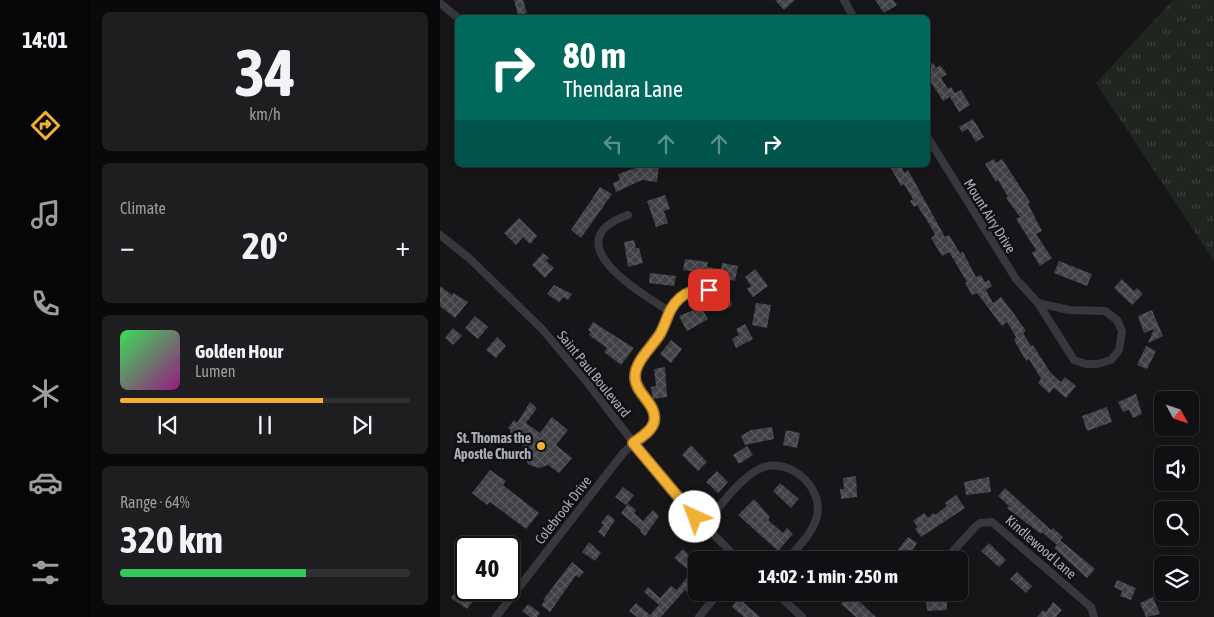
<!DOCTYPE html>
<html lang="en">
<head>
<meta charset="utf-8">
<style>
  :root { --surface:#101012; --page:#1e1e20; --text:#f1f3f6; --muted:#9c9d9f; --line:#303032; --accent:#f2b134 }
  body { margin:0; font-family:"Asap Condensed",sans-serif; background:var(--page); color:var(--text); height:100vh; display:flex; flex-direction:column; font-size:19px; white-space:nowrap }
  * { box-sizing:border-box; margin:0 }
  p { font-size:16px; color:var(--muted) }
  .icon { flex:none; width:28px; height:28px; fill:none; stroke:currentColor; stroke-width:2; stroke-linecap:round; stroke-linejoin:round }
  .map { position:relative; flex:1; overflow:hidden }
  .panel { display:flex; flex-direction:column; gap:12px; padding:12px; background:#09090a; width:350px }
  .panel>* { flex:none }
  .top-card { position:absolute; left:15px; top:15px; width:475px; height:152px; border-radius:8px; box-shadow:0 2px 12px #0003,0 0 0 1px var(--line); background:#00695c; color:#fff; overflow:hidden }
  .needle { width:32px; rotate:130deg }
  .controls { position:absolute; left:714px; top:391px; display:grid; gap:10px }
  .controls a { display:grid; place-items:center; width:45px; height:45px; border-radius:8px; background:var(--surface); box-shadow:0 2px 12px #0003,0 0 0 1px var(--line); font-size:25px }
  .speed { position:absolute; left:15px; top:536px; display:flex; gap:10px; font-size:25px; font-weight:700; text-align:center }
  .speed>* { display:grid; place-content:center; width:65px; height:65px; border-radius:50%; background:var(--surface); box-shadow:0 2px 12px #0003,0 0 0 1px var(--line); line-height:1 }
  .speed .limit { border:2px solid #111; border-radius:8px; background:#fff; color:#111 }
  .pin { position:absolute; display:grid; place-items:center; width:42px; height:42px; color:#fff; margin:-21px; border-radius:10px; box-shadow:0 2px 8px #0006 }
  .me { position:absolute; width:55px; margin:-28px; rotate:317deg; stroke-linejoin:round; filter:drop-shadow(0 0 4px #0008) }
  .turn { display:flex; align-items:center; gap:18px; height:105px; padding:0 25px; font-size:22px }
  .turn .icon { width:65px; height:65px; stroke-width:2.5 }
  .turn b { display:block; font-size:35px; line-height:42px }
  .lanes { display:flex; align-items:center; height:48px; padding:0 25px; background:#0003; justify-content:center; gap:25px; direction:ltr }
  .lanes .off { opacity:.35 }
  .big { font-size:38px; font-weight:700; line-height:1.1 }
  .panel .card { flex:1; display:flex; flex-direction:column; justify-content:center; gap:8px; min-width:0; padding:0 18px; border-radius:8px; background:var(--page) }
  .panel .dial { align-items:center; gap:0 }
  .dial b { font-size:65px; line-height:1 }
  .song { display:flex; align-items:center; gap:15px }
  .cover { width:60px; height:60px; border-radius:8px; background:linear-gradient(135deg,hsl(130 70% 55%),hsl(310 70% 35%)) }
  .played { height:5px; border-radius:2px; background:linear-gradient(90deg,var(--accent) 70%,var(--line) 70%) }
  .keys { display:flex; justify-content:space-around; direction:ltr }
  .heat { display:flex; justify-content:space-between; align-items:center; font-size:28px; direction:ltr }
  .charge { height:8px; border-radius:4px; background:linear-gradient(90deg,#34c759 64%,var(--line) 0) }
  .trip { position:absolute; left:248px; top:551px; width:280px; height:50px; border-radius:8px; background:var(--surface); box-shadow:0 2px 12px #0003,0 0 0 1px var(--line); font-weight:700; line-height:50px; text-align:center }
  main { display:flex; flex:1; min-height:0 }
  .menu { display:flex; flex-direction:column; width:90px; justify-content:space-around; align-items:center; background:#060607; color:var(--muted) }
  .menu .icon { width:35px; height:35px }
  .menu .selected { color:var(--accent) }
  .menu b { font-size:22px; color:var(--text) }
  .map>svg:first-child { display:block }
</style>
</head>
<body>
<main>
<nav class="menu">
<b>14:01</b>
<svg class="icon selected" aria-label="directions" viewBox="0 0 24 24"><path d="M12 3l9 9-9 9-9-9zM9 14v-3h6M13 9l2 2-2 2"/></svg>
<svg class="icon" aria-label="music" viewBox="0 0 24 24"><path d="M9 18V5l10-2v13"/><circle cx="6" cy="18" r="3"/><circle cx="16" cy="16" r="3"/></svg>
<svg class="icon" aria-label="phone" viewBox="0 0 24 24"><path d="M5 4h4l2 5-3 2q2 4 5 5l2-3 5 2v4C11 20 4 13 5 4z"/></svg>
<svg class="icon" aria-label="climate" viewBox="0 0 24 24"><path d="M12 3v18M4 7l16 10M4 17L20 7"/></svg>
<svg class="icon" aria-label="car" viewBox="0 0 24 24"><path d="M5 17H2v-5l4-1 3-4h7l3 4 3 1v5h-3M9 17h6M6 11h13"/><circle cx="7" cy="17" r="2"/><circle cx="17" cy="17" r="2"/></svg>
<svg class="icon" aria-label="filters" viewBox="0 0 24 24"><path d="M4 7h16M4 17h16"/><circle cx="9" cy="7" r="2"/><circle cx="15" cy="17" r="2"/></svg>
</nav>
<section class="panel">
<div class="card dial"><b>34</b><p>km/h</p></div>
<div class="card"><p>Climate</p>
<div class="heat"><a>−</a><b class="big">20°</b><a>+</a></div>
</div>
<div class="card">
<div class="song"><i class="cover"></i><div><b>Golden Hour</b><p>Lumen</p></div></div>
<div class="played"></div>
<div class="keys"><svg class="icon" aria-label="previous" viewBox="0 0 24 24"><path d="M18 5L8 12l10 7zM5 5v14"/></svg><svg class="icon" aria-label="pause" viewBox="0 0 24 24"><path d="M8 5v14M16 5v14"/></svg><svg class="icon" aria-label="next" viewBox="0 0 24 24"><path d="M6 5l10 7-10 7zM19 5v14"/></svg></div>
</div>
<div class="card"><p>Range · 64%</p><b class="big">320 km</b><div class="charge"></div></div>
</section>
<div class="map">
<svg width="774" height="617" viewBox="0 0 774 617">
  <defs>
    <pattern id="park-tufts" width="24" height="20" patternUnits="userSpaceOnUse" patternTransform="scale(1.25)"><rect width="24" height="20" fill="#1e261f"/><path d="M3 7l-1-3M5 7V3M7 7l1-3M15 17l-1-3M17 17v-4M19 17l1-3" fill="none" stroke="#3c433d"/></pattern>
    <pattern id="building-cross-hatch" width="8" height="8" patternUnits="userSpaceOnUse" patternTransform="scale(1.25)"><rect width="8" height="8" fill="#404145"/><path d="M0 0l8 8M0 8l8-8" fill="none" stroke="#595a5e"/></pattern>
  </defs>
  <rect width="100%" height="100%" fill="#161618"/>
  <!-- park -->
  <path fill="url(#park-tufts)" d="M733 0H774V261L656 83Z"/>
  <!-- building -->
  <g fill="url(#building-cross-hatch)">
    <path d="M74 0H83L87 13 78 15Z"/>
    <path d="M335 0H355L344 10Z"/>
    <path d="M435 0H453L457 5 444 13Z"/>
    <path d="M493 63 496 68 500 65 507 74 501 78 508 89 511 87 515 93 521 90 530 105 519 112 510 97 503 101 488 78V66Z"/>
    <path d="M533 119 544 137 536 142 528 129 522 132 519 127Z"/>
    <path d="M554 159 556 163 562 159 590 202 588 204 602 231 596 234 612 258 600 266 592 253 596 250 576 219 580 217 566 198 568 197 558 180 556 182 545 164Z"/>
    <path d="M204 165H219L217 182 202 180 176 192 173 183 180 180 178 174Z"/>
    <path d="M449 165H460L465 173 468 170 505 237 509 235 520 253 523 252 536 277 541 275 545 282 549 280 552 286 546 290 553 303 561 297 577 318 586 331 583 333 591 346 593 345 610 372 621 382 625 377 636 386 626 398 614 388 609 393 598 383 601 379 589 359 586 361 574 340 576 337 567 322 562 326 537 293 532 295 525 283 527 282 509 252 502 256 491 238 495 235 491 227 477 205 474 207 470 201 473 199 464 184 461 186Z"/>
    <path d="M160 187 172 194 141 238 131 230Z"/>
    <path d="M225 195 230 209 224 211 228 223 216 227 207 201Z"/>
    <path d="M79 218 97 236 90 244 83 237 76 245 64 233Z"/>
    <path d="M194 240 196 248H199L203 263 188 267 184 242Z"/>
    <path d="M103 253 109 258 106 261 114 268 105 278 92 265Z"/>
    <path d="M245 259 268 262 267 267 281 269 282 263 298 266 295 281 272 276V274L243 270Z"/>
    <path d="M619 261 652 274 647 286 614 273Z"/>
    <path d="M315 269 328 286 313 297 307 289 311 286 305 277Z"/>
    <path d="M210 273 236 276 234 286 209 283Z"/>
    <path d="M682 279 694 291 697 288 703 294 692 305 674 288Z"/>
    <path d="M114 285 132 294 128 300 123 297 119 302 107 294Z"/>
    <path d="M0 286 12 295 13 293 28 302 15 318 0 306Z"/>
    <path d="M316 303 331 305 327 328 312 325Z"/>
    <path d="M261 307 268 319 247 331 239 316Z"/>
    <path d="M712 310 723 336 708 343 714 329 704 333 698 316Z"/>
    <path d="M35 316 48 327 38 339 25 328Z"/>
    <path d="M153 322 194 348 181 365 164 352 167 348 149 335 151 332 148 330Z"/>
    <path d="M305 324 313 339 296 348 292 339 299 335 296 329Z"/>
    <path d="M13 328 22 336 13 345 5 338Z"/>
    <path d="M57 337 66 346 56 358 46 350Z"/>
    <path d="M231 340 242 349 231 363 220 354Z"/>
    <path d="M706 346 716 351 707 369 697 365Z"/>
    <path d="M225 367 227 397 213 399 211 387 216 386 214 369Z"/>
    <path d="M696 394 702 414 693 418 689 410 683 412 678 402Z"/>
    <path d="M90 402 97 408 86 423 100 433 112 417 128 430 116 445 132 458 119 473 108 465 99 468 89 465 82 456 83 446 69 434 71 430 68 428 74 420 77 423Z"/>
    <path d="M667 407 672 422 647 431 642 416Z"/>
    <path d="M332 427 334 439 305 445 301 436 311 430Z"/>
    <path d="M346 430 360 433 357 448 343 445Z"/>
    <path d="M251 445 267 462 258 471 242 455Z"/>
    <path d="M307 446 313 455 299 464 293 455Z"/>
    <path d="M50 470 66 481 63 485 99 513 86 529 50 502 47 505 32 493Z"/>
    <path d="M277 471 288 482 278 493 266 482Z"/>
    <path d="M416 476 417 497 401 499 400 489H404L403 478Z"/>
    <path d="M549 477 551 492 526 495 524 482Z"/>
    <path d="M340 483 359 499 351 508 333 491Z"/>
    <path d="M183 487 194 495 186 505 175 497Z"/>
    <path d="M565 488 611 530 613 528 623 537 620 540 655 569 647 578 614 548 617 545 602 532 601 534 567 508 569 506 558 496Z"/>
    <path d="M516 495 525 508 481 537 475 529 478 527 473 521 484 513 488 518 493 513 495 515 507 506 505 503Z"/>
    <path d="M314 499 330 517 328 520 343 533 347 528 353 534 338 551 298 515Z"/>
    <path d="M188 504 196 510 194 513 203 521 213 510 219 516 205 536 200 531 201 530 181 513Z"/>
    <path d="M168 514 175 520 164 537 158 532 164 525 161 523Z"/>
    <path d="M468 537 477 543 467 560H460L453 556Z"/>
    <path d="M149 542 161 553 155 561 142 552Z"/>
    <path d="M549 543 566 560 559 567 541 551Z"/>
    <path d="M243 549 256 563V585L249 594 245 590 221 617H197L189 611 196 603 210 615 219 605 204 592 208 587 220 598 231 586 237 590 251 572 234 558Z"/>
    <path d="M132 562 144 572 139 578 136 575 110 612 101 605 105 601 103 600Z"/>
    <path d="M577 572 592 586 586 593 570 579Z"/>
    <path d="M677 580 696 588 691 600 680 596 682 591 674 587Z"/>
    <path d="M17 590 22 591 42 590 27 609 11 598Z"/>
    <path d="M410 594 421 603 436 617H416L401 604Z"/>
    <path d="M713 597 720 614 706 617 700 603Z"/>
    <path d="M298 598 311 609 320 617H304L292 607Z"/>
    <path d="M486 598H507V610L487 611Z"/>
    <path d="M613 602 622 610 616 617H597L603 610 606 612Z"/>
    <path d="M88 604 100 613 97 617H90L82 611Z"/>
  </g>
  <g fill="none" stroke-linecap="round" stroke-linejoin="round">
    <!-- minor -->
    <g stroke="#37383d" stroke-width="8">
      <path d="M404 0 414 18"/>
      <path d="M0 3 18 18"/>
      <path d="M488 138 576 279 598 303 634 360 646 364H657L671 360 679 350 682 331 677 320 665 311 629 310 598 303"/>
      <path d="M188 215C114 241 198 292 229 311"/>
      <path d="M0 235 29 258 102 329 146 381 233 494 299 560"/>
      <path d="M263 526C278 509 299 479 319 469 347 455 384 486 377 516 373 533 358 547 347 560"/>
      <path d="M505 560 535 527 540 523 552 522 651 607 654 617"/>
      <path d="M335 592 362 617"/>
      <path d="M56 617 184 452 212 428C223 407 195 396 195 376 195 362 210 348 218 337 223 329 225 320 229 312 242 283 267 285 288 304"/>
      <path d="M259 617 279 592"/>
    </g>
  </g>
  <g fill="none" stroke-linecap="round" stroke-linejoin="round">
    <!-- route casing -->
    <g stroke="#9d7322" stroke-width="12">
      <path id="route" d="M255 517 193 443C200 438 212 431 214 422 218 404 195 394 195 377 195 361 212 347 220 334 227 322 228 308 240 298 248 291 258 289 269 290"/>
    </g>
    <!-- route -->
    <use href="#route" stroke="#f2b134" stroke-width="9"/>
  </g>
  <!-- markers -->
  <circle fill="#f2b134" stroke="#111113" stroke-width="2" cx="101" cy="446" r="5"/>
  <g text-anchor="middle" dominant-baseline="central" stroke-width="5" stroke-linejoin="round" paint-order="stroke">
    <!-- street labels -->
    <g font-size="14" fill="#a8adb8" stroke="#111113">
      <text transform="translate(550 216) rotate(58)">Mount Airy Drive</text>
      <text transform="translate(154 374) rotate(51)">Saint Paul Boulevard</text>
      <text transform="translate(123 510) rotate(-52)">Colebrook Drive</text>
      <text transform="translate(601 547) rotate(41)">Kindlewood Lane</text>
    </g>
    <!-- poi labels -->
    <g font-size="14" font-weight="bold" fill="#a8adb8" stroke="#111113" text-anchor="end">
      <text x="91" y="438">St. Thomas the<tspan x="91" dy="16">Apostle Church</tspan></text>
    </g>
  </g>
</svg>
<div class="controls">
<a><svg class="needle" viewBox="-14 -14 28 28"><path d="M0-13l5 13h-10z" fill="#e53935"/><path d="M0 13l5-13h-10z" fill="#9c9d9f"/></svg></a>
<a><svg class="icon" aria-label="sound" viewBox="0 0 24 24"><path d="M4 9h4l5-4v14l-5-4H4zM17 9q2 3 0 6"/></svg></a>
<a><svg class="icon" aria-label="search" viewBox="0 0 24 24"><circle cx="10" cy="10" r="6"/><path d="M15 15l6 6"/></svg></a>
<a><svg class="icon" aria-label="layers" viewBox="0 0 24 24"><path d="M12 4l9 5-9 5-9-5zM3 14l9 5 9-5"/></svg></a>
</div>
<div class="speed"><div class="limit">40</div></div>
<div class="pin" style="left:269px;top:290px;background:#d93025"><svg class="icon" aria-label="arrive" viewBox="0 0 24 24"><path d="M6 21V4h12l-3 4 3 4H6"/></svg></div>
<svg class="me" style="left:255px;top:517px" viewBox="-20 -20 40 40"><circle r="19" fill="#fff"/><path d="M0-13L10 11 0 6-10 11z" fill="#f2b134"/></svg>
<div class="trip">14:02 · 1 min · 250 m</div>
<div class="top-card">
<div class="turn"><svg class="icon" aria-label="right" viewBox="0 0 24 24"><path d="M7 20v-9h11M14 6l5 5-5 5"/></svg><div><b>80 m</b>Thendara Lane</div></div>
<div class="lanes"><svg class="icon off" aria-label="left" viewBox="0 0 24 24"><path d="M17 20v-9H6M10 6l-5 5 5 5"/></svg><svg class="icon off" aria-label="ahead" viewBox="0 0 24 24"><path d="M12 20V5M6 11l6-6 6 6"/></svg><svg class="icon off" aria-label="ahead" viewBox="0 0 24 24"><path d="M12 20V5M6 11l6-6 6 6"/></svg><svg class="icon" aria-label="right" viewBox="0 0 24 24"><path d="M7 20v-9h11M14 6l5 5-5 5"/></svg></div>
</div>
</div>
</main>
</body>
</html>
